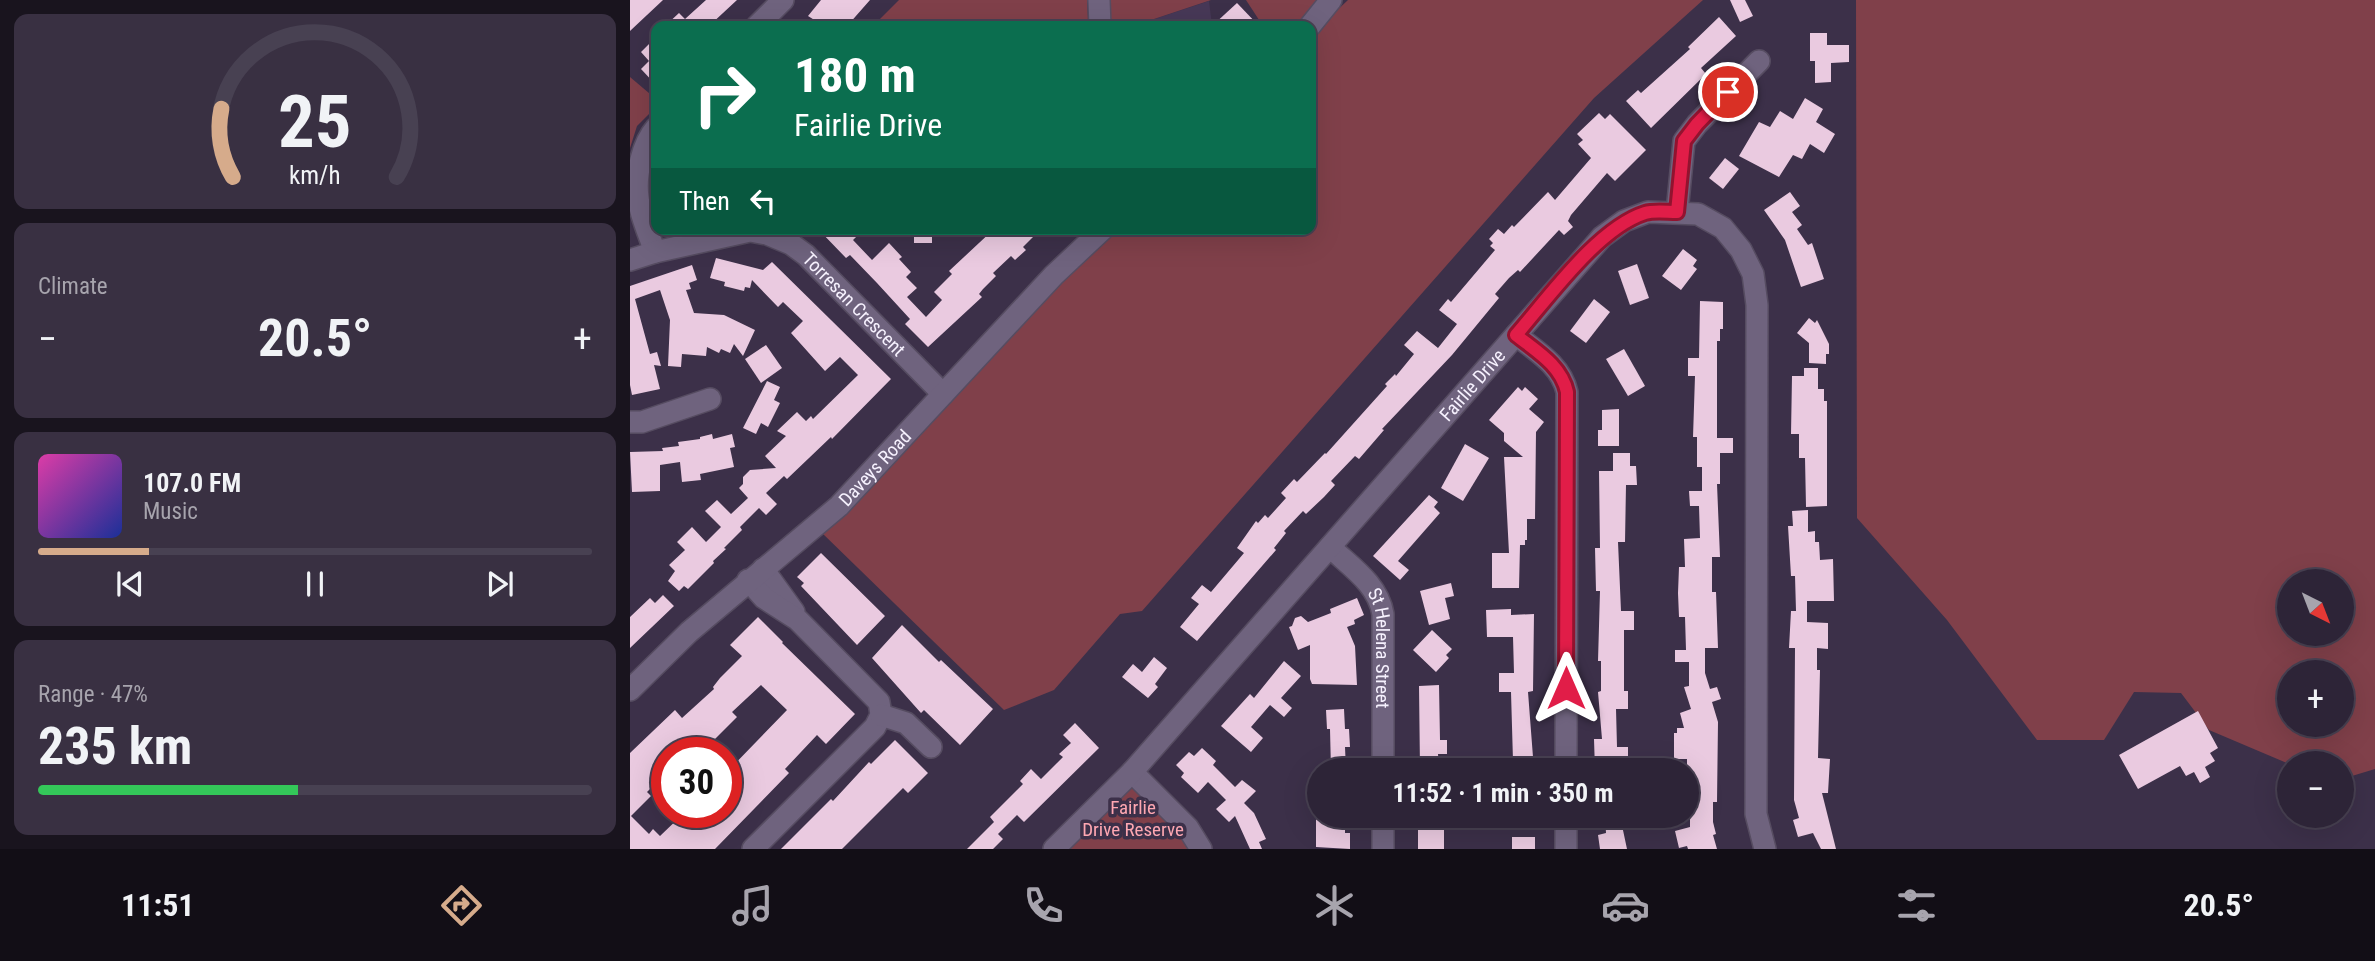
<!DOCTYPE html>
<html lang="en">
<head>
<meta charset="utf-8">
<style>
  :root { --surface:#2d2437; --page:#393042; --text:#f1f3f6; --muted:#a7a4ad; --line:#484152; --accent:#d6ab8b }
  body { margin:0; font-family:"Roboto Condensed",sans-serif; background:var(--page); color:var(--text); height:100vh; display:flex; flex-direction:column; font-size:26px; white-space:nowrap }
  * { box-sizing:border-box; margin:0 }
  p { font-size:23px; color:var(--muted) }
  .icon { flex:none; width:38px; height:38px; fill:none; stroke:currentColor; stroke-width:2; stroke-linecap:round; stroke-linejoin:round }
  .map { position:relative; flex:1; overflow:hidden }
  .sheet { display:flex; flex-direction:column; gap:14px; padding:14px; background:#19141e; width:630px }
  .sheet>* { flex:none }
  .hud { position:absolute; left:21px; top:21px; width:665px; height:214px; border-radius:14px; box-shadow:0 7px 28px #0002,0 0 0 2px var(--line); background:#0b6e4f; color:#fff; overflow:hidden }
  .needle { width:46px; rotate:138deg }
  .fabs { position:absolute; left:1647px; top:569px; display:grid; gap:14px }
  .fabs a { display:grid; place-items:center; width:77px; height:77px; border-radius:50%; background:var(--surface); box-shadow:0 7px 28px #0002,0 0 0 2px var(--line); font-size:35px }
  .speed { position:absolute; left:21px; top:737px; display:flex; gap:14px; font-size:35px; font-weight:700; text-align:center }
  .speed>* { display:grid; place-content:center; width:91px; height:91px; border-radius:50%; background:var(--surface); box-shadow:0 7px 28px #0002,0 0 0 2px var(--line); line-height:1 }
  .speed .limit { border:10px solid #d22; background:#fff; color:#111 }
  .pin { position:absolute; display:grid; place-items:center; width:60px; height:60px; color:#fff; margin:-30px; border:4px solid #fff; border-radius:50%; box-shadow:0 2px 7px #0007 }
  .me { position:absolute; width:77px; margin:-38px; rotate:0deg; stroke-linejoin:round; filter:drop-shadow(0 0 5px #0008) }
  .turn { display:flex; align-items:center; gap:24px; height:147px; padding:0 28px; font-size:32px }
  .turn .icon { width:91px; height:91px; stroke-width:2.5 }
  .turn b { display:block; font-size:49px; line-height:60px }
  .then { display:flex; align-items:center; height:66px; padding:0 28px; background:#0003; gap:14px; font-size:26px }
  .big { font-size:52px; font-weight:700; line-height:1.1 }
  .sheet .widget { flex:1; display:flex; flex-direction:column; justify-content:center; gap:10px; min-width:0; padding:0 24px; border-radius:14px; background:var(--page) }
  .sheet .dial { align-items:center; gap:0 }
  .dial svg { height:182px; overflow:visible; fill:none; stroke:var(--line); stroke-width:7; stroke-linecap:round; text-anchor:middle }
  .dial text { fill:var(--text); stroke:none }
  .song { display:flex; align-items:center; gap:21px }
  .cover { width:84px; height:84px; border-radius:10px; background:linear-gradient(135deg,hsl(320 70% 55%),hsl(230 70% 35%)) }
  .played { height:7px; border-radius:4px; background:linear-gradient(90deg,var(--accent) 20%,var(--line) 20%) }
  .keys { display:flex; justify-content:space-around; direction:ltr }
  .heat { display:flex; justify-content:space-between; align-items:center; font-size:38px; direction:ltr }
  .charge { height:10px; border-radius:5px; background:linear-gradient(90deg,#34c759 47%,var(--line) 0) }
  .trip { position:absolute; left:677px; top:758px; width:392px; height:70px; border-radius:35px; background:var(--surface); box-shadow:0 7px 28px #0002,0 0 0 2px var(--line); font-weight:700; line-height:70px; text-align:center }
  .menu { display:flex; height:112px; justify-content:space-around; align-items:center; background:#120e16; color:var(--muted) }
  .menu .icon { width:49px; height:49px }
  .menu .selected { color:var(--accent) }
  .menu b { font-size:32px; color:var(--text) }
  main { display:flex; flex:1; min-height:0 }
  .map>svg:first-child { display:block }
</style>
</head>
<body>
<main>
<section class="sheet">
<div class="widget dial"><svg viewBox="0 0 100 80">
<path d="M14 69A42 42 0 1 1 86 69"/>
<path d="M14 69A42 42 0 0 1 9 39" stroke="#d6ab8b"/>
<text x="50" y="56" font-size="32" font-weight="700">25</text>
<text x="50" y="72" font-size="11">km/h</text>
</svg></div>
<div class="widget"><p>Climate</p>
<div class="heat"><a>−</a><b class="big">20.5°</b><a>+</a></div>
</div>
<div class="widget">
<div class="song"><i class="cover"></i><div><b>107.0 FM</b><p>Music</p></div></div>
<div class="played"></div>
<div class="keys"><svg class="icon" aria-label="previous" viewBox="0 0 24 24"><path d="M18 5L8 12l10 7zM5 5v14"/></svg><svg class="icon" aria-label="pause" viewBox="0 0 24 24"><path d="M8 5v14M16 5v14"/></svg><svg class="icon" aria-label="next" viewBox="0 0 24 24"><path d="M6 5l10 7-10 7zM19 5v14"/></svg></div>
</div>
<div class="widget"><p>Range · 47%</p><b class="big">235 km</b><div class="charge"></div></div>
</section>
<div class="map">
<svg width="1745" height="849" viewBox="0 0 1745 849">
  <rect width="100%" height="100%" fill="#3c3049"/>
  <!-- built -->
  <path fill="#473857" d="M579 1 582 26H503Z"/>
  <!-- green -->
  <g fill="#80404a" fill-rule="evenodd">
    <path d="M269 0H457L458 20 452 26H243Z"/>
    <path d="M479 0H581L503 26H480Z"/>
    <path d="M616 0H691L668 26H633Z"/>
    <path d="M718 0H1073L964 98 512 611 490 614 424 690 374 710 191 532 473 229H681V35Z"/>
    <path d="M1226 0H1745V769L1712 779V763L1659 764 1579 730 1551 693 1504 692 1474 740H1407L1317 620 1227 518ZM1659 581H1712V634H1659ZM1659 672H1712V724H1659Z"/>
    <path d="M0 77 26 99V107L7 126 0 148Z"/>
    <path d="M502 772 571 849H424Z"/>
  </g>
  <!-- building -->
  <g fill="#eacae0" fill-rule="evenodd">
    <path d="M0 0H33L0 31Z"/>
    <path d="M76 0H107L79 26H35L49 13 55 19Z"/>
    <path d="M191 0H240L218 25 211 20 206 25 200 20 194 26 178 16Z"/>
    <path d="M1100 0H1115L1123 16 1110 22Z"/>
    <path d="M607 3 629 26H582Z"/>
    <path d="M1089 17 1106 36 1071 68 1076 74 1021 128 996 101 1008 90 1011 93 1060 49 1058 47Z"/>
    <path d="M1180 33H1197V45H1219V62L1201 63V82L1185 83V61H1180Z"/>
    <path d="M26 37V85L11 69 19 61 11 52Z"/>
    <path d="M1175 98 1193 109 1186 122 1205 134 1194 153 1180 144 1172 159 1163 155 1149 177 1109 156 1129 122 1140 127 1150 111 1163 119Z"/>
    <path d="M969 113 975 119 980 114 1016 150 985 181 977 173 941 215 938 221 943 227 934 235 929 230 890 272 888 270 879 278 865 294 869 298 822 355 752 429 754 430 729 459 725 456 701 481 705 485 694 497 676 514 673 511 654 531 656 533 644 548 646 550 567 641 550 627 569 604 561 598 572 585 581 592 614 553 607 548 626 521 628 523 635 515 638 518 656 498 651 493 664 479 667 482 695 453 696 454 757 386 755 384 765 374 766 376 784 354 774 345 787 331 808 348 827 324 809 310 818 299 821 302 865 250 860 246 863 243 859 239 868 229 874 234 882 225 884 227 918 192 925 200 961 158 948 144 953 140 947 134Z"/>
    <path d="M1095 158 1109 169 1093 189 1079 178Z"/>
    <path d="M1160 192 1170 206 1162 212 1172 225 1167 229 1178 245 1182 243 1194 279 1171 287 1155 240 1134 210Z"/>
    <path d="M188 229H234L223 240 242 260 259 243 272 257 269 259 281 272 276 277 287 288 277 297 296 317 312 300 304 292 322 274 319 271 364 229H411L393 247 396 250 385 260 381 256 363 273 366 276 353 289 349 294 352 297 298 347 275 324 280 319 247 283 220 255 216 258Z"/>
    <rect x="284" y="229" width="18" height="14"/>
    <path d="M1053 249 1067 260 1063 266 1067 269 1051 290 1032 276Z"/>
    <path d="M86 258 133 270 142 262 261 379 202 439 201 437 157 479 154 476 136 493 147 504 136 515 129 508 110 527 112 530 94 548 96 549 83 561 84 563 58 589 54 586 49 591 38 581 45 571 39 565 55 550 47 542 62 527 76 542 91 527 75 511 87 500 101 514 118 498 109 488 113 484V477L120 470 146 468 135 456 156 436 147 431 167 412 176 421 181 416 183 419 228 375 210 357 195 371 161 333 173 321 153 302 148 307 122 280 120 288 115 287 114 291 94 286 95 282 80 278Z"/>
    <path d="M1007 264 1019 298 1000 305 988 271Z"/>
    <path d="M62 265 67 280 59 283 61 289 56 290 64 313 94 315 125 330 113 356 104 344 100 353 91 349 89 353 77 347 76 356 52 354 51 367 38 366 40 320 30 290 5 299 20 354 27 352 31 366 24 365 30 389 2 395 0 385V286Z"/>
    <path d="M964 299 980 312 956 343 940 331Z"/>
    <path d="M1070 301 1093 302V329H1090V341H1087V438H1103V453H1090V484H1087L1090 557H1082V592H1086L1088 648H1075V673L1080 689 1087 687 1091 699 1082 702 1088 722 1087 802H1083V822L1086 834 1083 835 1087 849H1058L1057 846 1049 848 1045 831 1060 827V798H1057V759H1044V733H1047V728H1054L1050 713 1061 709 1054 687 1059 686V662H1045V650H1056L1055 617H1049L1048 593 1049 567H1055L1054 539 1070 538 1069 506H1060L1059 491H1072V467H1067V437H1063L1065 376H1058V358H1069Z"/>
    <path d="M1179 318 1185 323 1187 320 1199 344V354H1196V364L1179 363V343L1167 333Z"/>
    <path d="M136 345 152 368 131 383 115 359Z"/>
    <path d="M994 349 1015 386 998 396 976 359Z"/>
    <path d="M1174 368H1188V389H1194V401H1197V506L1176 507 1175 458H1169V434H1161L1162 376H1174Z"/>
    <path d="M137 381 150 387 144 400 150 403 138 427 131 423 126 434 113 428Z"/>
    <path d="M888 387 892 391 895 387 908 399 899 409 914 422 906 432 905 519H897V540H895V545H890L889 588H862V553H879L874 457H893L874 441V433L859 420Z"/>
    <path d="M989 409V446H968V430H972V410Z"/>
    <path d="M82 434 83 439 102 434 105 447 100 448 104 467 70 474 71 480 52 482 50 462 30 465V491L2 492 0 452 33 451 32 448 49 446 48 442 70 439V437Z"/>
    <path d="M835 444 859 458 833 501 811 488Z"/>
    <path d="M983 453H1000V466H1006L1007 485H996L995 542H988L991 611H1004V630H994V691H998V709H986L987 747H998V767L992 768V770H965L964 739H972L968 692 971 691V661H968L970 591H966L965 548H970L969 471H983Z"/>
    <path d="M799 495 808 502 804 507 810 513 768 561 779 570 770 580 743 556Z"/>
    <path d="M1178 510V532L1185 531V542H1189L1190 560 1203 559 1204 601H1177V622L1198 623V649L1187 648V670H1190L1188 758 1200 759 1198 793H1192L1206 849H1191L1183 833 1168 837 1163 820 1169 818 1164 800 1165 648H1159L1161 611H1166L1165 576H1161L1158 526H1163L1162 511Z"/>
    <path d="M191 553 255 616 227 645 171 586 174 583 167 577Z"/>
    <path d="M821 583 824 596 815 598 820 619 799 625 790 591Z"/>
    <path d="M33 595 44 606 0 648V617L20 598 25 603Z"/>
    <path d="M727 598 734 615 724 620 725 624 717 627 725 646 727 685 682 684 680 679V645L668 650 659 627 662 626 665 618 671 616 678 622 701 613 700 609Z"/>
    <path d="M881 609V615L904 614 903 691 898 692 904 770H874L883 761 881 692H869V673H884L883 637H857L856 610Z"/>
    <path d="M128 617 153 642 152 643 225 714 196 744 187 735 155 769 159 773 85 849H0V753L45 710 52 718 84 689 83 687 90 678 112 656 100 645ZM131 685 157 710 96 773V812H55L30 836 23 829 19 834 1 816 21 796 17 792 37 772V752H63L79 737 83 741 107 717 102 712Z"/>
    <path d="M272 625 309 662 311 660 363 709 330 745 294 710 291 713 242 658Z"/>
    <path d="M802 630 822 649 816 655 819 658 806 672 783 650Z"/>
    <path d="M524 657 537 668 525 684 528 687 518 698 492 677 503 664 512 672Z"/>
    <path d="M654 661 671 676 651 698 662 708 654 717 640 705 621 727 633 738 621 752 591 726 620 694 624 698Z"/>
    <path d="M809 685 810 740H817V754H808L809 768H790L789 686Z"/>
    <path d="M714 709 715 729H719L720 747H715L716 770H701L700 729H697L696 710Z"/>
    <path d="M1568 711 1588 748 1580 753 1585 761 1575 767 1580 777 1570 783 1564 772 1556 776 1550 766 1508 789 1489 755Z"/>
    <path d="M445 723 469 748 394 822 387 815 368 834 373 839 363 849H337L364 822 360 817 393 784 390 781 401 769 411 779 433 757 429 754 441 743 433 735Z"/>
    <path d="M265 740 298 773 278 793 273 788 212 849H151L201 799 203 801 239 762 241 764Z"/>
    <path d="M572 748 586 761 583 765 605 787 612 780 626 791 614 803 624 813 636 839 629 842 632 849H620L605 816 599 822 586 809 596 800 578 782 568 793 551 777 554 773 546 765 559 752 564 756Z"/>
    <path d="M686 816H715V833H720V849L686 847Z"/>
    <rect x="788" y="816" width="26" height="33"/>
    <rect x="871" y="816" width="16" height="13"/>
    <path d="M975 816H990L997 849H970L968 835 976 833Z"/>
    <rect x="882" y="837" width="23" height="12"/>
  </g>
  <g fill="none" stroke-linecap="round" stroke-linejoin="round">
    <!-- minor casing -->
    <g stroke="#564c61" stroke-width="24">
      <g id="minor">
        <path d="M469 0 470 26"/>
        <path d="M127 26 153 0"/>
        <path d="M680 26 701 0"/>
        <path d="M1047 212 1054 141 1067 124 1129 61"/>
        <path d="M25 252C19 234 10 216 8 197 5 176 12 144 26 128"/>
        <path id="s1" d="M0 260 25 252 120 231 137 234 161 244 176 255 313 394"/>
        <path d="M886 335C906 351 931 365 937 392L936 770"/>
        <path d="M0 422H12L80 399"/>
        <path id="s2" d="M700 547C721 567 748 584 753 614V770"/>
        <path d="M133 569 164 612"/>
        <path d="M118 580 134 598 168 620 249 702 251 715 245 727 123 849"/>
        <path id="s3" d="M0 690 59 632 209 506 424 275 473 229"/>
        <path d="M251 715 276 723 301 747"/>
        <path d="M502 772 558 828 571 849"/>
        <path d="M753 816V849"/>
        <path id="s4" d="M424 849 502 772 972 237 994 221 1018 212 1068 214 1093 228 1111 250 1123 274 1127 305 1126 814 1135 849"/>
        <path d="M936 849V816"/>
      </g>
    </g>
    <!-- minor -->
    <use href="#minor" stroke="#6f637e" stroke-width="21"/>
  </g>
  <g fill="none" stroke-linecap="round" stroke-linejoin="round">
    <!-- route casing -->
    <g stroke="#92132f" stroke-width="18">
      <path id="route" d="M936 688 937 392C931 365 906 351 886 335 919 297 968 228 1015 213 1024 210 1037 212 1047 212L1054 141 1067 124 1098 92"/>
    </g>
    <!-- route -->
    <use href="#route" stroke="#e11d48" stroke-width="12"/>
  </g>
  <g text-anchor="middle" dominant-baseline="central" stroke-width="7" stroke-linejoin="round" paint-order="stroke">
    <!-- street labels -->
    <g font-size="19" fill="#f6f1fe" stroke="#3c3049">
      <text stroke="none"><textPath href="#s1" startOffset="254">Torresan Crescent</textPath></text>
      <text stroke="none"><textPath href="#s4" startOffset="625">Fairlie Drive</textPath></text>
      <text stroke="none"><textPath href="#s3" startOffset="331">Daveys Road</textPath></text>
      <text stroke="none"><textPath href="#s2" startOffset="121">St Helena Street</textPath></text>
    </g>
    <!-- park labels -->
    <g font-size="19" fill="#fea7b2" stroke="#3c3049">
      <text x="503" y="807">Fairlie<tspan x="503" dy="22">Drive Reserve</tspan></text>
    </g>
  </g>
</svg>
<div class="fabs">
<a><svg class="needle" viewBox="-14 -14 28 28"><path d="M0-13l5 13h-10z" fill="#e53935"/><path d="M0 13l5-13h-10z" fill="#a7a4ad"/></svg></a>
<a>+</a>
<a>−</a>
</div>
<div class="speed"><div class="limit">30</div></div>
<div class="pin" style="left:1098px;top:92px;background:#d93025"><svg class="icon" aria-label="arrive" viewBox="0 0 24 24"><path d="M6 21V4h12l-3 4 3 4H6"/></svg></div>
<svg class="me" style="left:936px;top:688px" viewBox="-20 -20 40 40"><path d="M0-17L14 15 0 8-14 15z" fill="#e11d48" stroke="#fff" stroke-width="4"/></svg>
<div class="trip">11:52 · 1 min · 350 m</div>
<div class="hud">
<div class="turn"><svg class="icon" aria-label="right" viewBox="0 0 24 24"><path d="M7 20v-9h11M14 6l5 5-5 5"/></svg><div><b>180 m</b>Fairlie Drive</div></div>
<div class="then">Then<svg class="icon" aria-label="left" viewBox="0 0 24 24"><path d="M17 20v-9H6M10 6l-5 5 5 5"/></svg></div>
</div>
</div>
</main>
<nav class="menu">
<b>11:51</b>
<svg class="icon selected" aria-label="directions" viewBox="0 0 24 24"><path d="M12 3l9 9-9 9-9-9zM9 14v-3h6M13 9l2 2-2 2"/></svg>
<svg class="icon" aria-label="music" viewBox="0 0 24 24"><path d="M9 18V5l10-2v13"/><circle cx="6" cy="18" r="3"/><circle cx="16" cy="16" r="3"/></svg>
<svg class="icon" aria-label="phone" viewBox="0 0 24 24"><path d="M5 4h4l2 5-3 2q2 4 5 5l2-3 5 2v4C11 20 4 13 5 4z"/></svg>
<svg class="icon" aria-label="climate" viewBox="0 0 24 24"><path d="M12 3v18M4 7l16 10M4 17L20 7"/></svg>
<svg class="icon" aria-label="car" viewBox="0 0 24 24"><path d="M5 17H2v-5l4-1 3-4h7l3 4 3 1v5h-3M9 17h6M6 11h13"/><circle cx="7" cy="17" r="2"/><circle cx="17" cy="17" r="2"/></svg>
<svg class="icon" aria-label="filters" viewBox="0 0 24 24"><path d="M4 7h16M4 17h16"/><circle cx="9" cy="7" r="2"/><circle cx="15" cy="17" r="2"/></svg>
<b>20.5°</b>
</nav>
</body>
</html>
